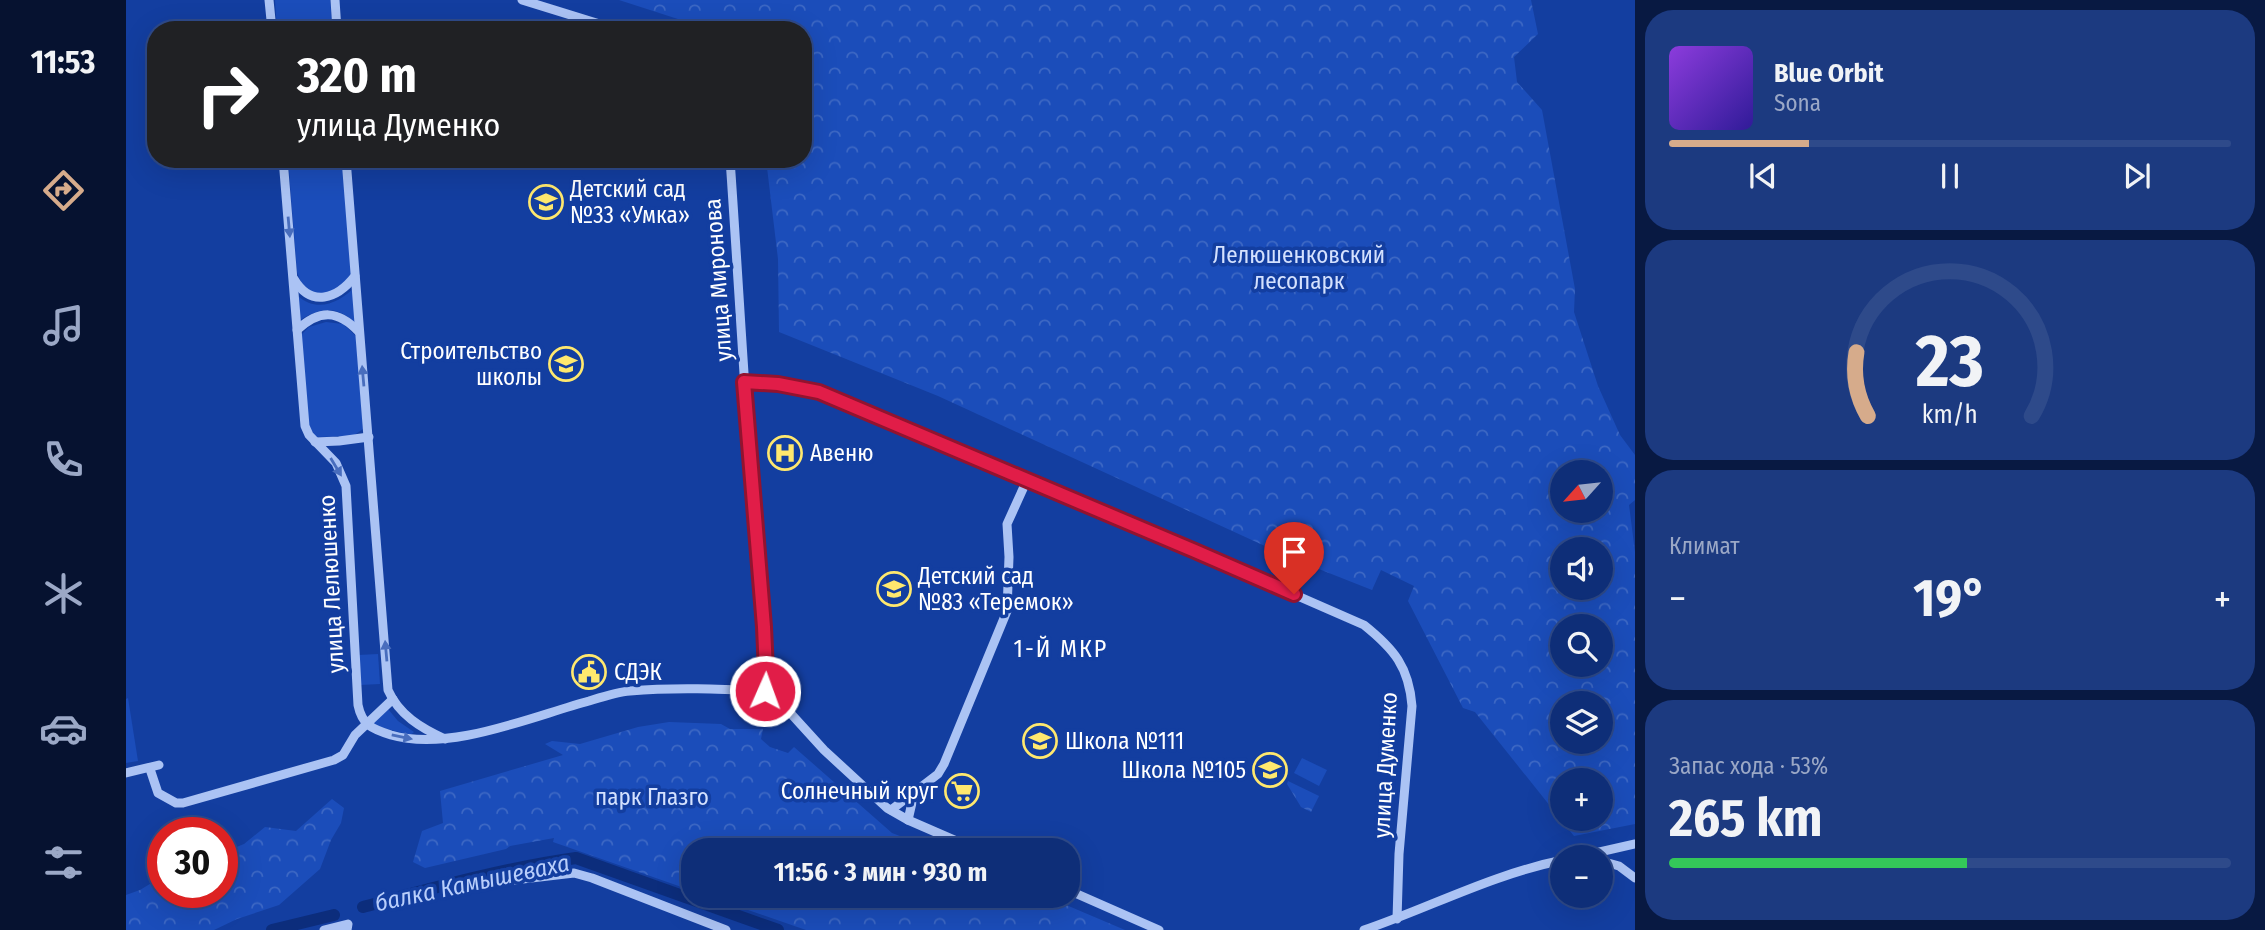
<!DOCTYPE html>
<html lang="ru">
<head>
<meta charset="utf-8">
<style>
  :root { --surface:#0e2e78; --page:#1c3a80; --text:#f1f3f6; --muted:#9ba8c6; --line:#2e4a8a; --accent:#d6ab8b }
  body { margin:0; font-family:"Fira Sans Condensed",sans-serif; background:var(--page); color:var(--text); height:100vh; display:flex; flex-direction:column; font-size:26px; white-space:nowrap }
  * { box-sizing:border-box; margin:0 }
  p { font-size:23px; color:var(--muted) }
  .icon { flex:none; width:38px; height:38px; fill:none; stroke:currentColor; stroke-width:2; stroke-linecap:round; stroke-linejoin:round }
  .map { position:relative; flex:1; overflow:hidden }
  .panel { display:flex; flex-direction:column; gap:10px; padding:10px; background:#081942; width:630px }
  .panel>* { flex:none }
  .hud { position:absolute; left:21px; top:21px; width:665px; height:147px; border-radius:28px; box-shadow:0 7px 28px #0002,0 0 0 2px var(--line); background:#202124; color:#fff; overflow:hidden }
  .needle { width:46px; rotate:243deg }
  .controls { position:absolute; left:1424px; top:460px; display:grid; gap:14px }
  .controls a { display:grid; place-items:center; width:63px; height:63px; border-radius:50%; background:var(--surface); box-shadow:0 7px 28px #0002,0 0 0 2px var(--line); font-size:35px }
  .speed { position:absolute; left:21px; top:817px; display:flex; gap:14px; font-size:35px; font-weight:700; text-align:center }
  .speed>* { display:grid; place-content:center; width:91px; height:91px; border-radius:50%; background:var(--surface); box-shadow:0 7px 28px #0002,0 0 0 2px var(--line); line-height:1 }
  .speed .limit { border:10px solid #d22; background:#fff; color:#111 }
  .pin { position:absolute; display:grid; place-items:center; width:60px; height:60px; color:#fff; margin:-72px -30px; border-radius:50% 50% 50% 0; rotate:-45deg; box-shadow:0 0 7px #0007 }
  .pin .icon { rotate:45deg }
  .me { position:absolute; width:77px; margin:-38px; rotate:2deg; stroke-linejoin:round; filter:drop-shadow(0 0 5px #0008) }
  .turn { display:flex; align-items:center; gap:24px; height:147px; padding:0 35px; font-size:32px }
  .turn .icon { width:91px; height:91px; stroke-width:2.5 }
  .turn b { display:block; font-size:49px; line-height:60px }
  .big { font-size:52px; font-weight:700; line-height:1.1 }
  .panel .card { flex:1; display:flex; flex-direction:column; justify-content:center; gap:10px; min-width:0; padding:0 24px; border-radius:28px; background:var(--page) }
  .panel .dial { align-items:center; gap:0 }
  .dial svg { height:182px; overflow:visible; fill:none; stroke:var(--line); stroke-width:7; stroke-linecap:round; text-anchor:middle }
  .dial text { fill:var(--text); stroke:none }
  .song { display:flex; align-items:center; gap:21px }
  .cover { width:84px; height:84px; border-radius:10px; background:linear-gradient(135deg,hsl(270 70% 55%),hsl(250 70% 35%)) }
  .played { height:7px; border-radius:4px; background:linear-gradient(90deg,var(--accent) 25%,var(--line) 25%) }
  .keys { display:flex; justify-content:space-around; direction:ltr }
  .heat { display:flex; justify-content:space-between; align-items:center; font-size:38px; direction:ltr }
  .charge { height:10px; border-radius:5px; background:linear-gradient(90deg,#34c759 53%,var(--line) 0) }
  .trip { position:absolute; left:555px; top:838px; width:399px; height:70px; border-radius:28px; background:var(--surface); box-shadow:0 7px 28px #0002,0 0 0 2px var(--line); font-weight:700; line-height:70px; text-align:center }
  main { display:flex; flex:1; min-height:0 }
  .menu { display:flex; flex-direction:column; width:126px; justify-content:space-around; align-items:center; background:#061230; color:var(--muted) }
  .menu .icon { width:49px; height:49px }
  .menu .on { color:var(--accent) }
  .menu b { font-size:32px; color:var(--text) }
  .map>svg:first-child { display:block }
</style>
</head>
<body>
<main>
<nav class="menu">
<b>11:53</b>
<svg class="icon on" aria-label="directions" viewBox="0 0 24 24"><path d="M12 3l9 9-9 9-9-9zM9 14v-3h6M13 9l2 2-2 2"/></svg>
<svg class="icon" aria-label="music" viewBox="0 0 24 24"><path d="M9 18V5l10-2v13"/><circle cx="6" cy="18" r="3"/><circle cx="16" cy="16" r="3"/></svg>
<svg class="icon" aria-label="phone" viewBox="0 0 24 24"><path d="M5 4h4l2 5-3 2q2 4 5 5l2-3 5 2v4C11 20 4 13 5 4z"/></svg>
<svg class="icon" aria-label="climate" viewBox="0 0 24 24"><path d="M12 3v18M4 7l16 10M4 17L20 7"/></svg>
<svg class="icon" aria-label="car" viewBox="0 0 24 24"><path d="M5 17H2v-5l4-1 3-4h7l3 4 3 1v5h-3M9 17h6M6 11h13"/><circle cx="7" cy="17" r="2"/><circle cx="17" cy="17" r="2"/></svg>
<svg class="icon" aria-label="filters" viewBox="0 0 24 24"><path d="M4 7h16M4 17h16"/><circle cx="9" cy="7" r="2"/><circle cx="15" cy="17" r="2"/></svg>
</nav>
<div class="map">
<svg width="1509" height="930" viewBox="0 0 1509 930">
  <defs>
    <pattern id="forest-crowns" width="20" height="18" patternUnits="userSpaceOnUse" patternTransform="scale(1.75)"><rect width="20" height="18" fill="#1b4dba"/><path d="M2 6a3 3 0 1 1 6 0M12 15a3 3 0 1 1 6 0" fill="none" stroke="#3d68c4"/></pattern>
  </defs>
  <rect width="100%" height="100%" fill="#133ea0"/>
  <!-- green -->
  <g fill="#1b4dba">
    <path d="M149 0H204L207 30H151Z"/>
    <path d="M162 159H217L226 271 219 286C197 295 180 300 171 272Z"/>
    <path d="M229 287 231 325C211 305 196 307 174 320L172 296C191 313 213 303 229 287Z"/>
    <path d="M200 322 217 324 230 336 237 429 227 436 190 437 181 425 175 335 183 327Z"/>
    <path d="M252 654 254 684 234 685 232 655Z"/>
    <path d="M2 698 12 761 0 763V699Z"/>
    <path d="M262 709 272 721 288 732 287 733 284 735 246 725Z"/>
    <path d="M1176 758 1201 770 1193 786 1168 773Z"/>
  </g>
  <!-- forest -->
  <g fill="url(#forest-crowns)" fill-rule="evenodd">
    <path d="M493 0H1405L1412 34 1388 57 1391 82 1416 110 1449 289 1448 312 1472 386 1494 435 1509 455V500L1503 505 1509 552V824L1448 836 1349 712 1337 708 1282 601 1288 586 1255 570 1246 590 1165 558 812 396 653 332 652 259 640 159H677V30H586ZM1475 472V511H1437V472ZM1437 550H1475V588H1437ZM1437 626H1475V665H1437ZM1437 704H1475V742H1437ZM1475 780V819H1437V780Z"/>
    <path d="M543 722 595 724 604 729H637L635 739 644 747 662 753 668 747 766 833 810 850H567V891L427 842 428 838 384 846 380 849 299 868 287 862 296 831 317 823 314 791 437 755 419 744 426 741 454 744 512 727Z"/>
    <path d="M1162 781 1193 796 1185 812 1175 807 1161 784Z"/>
    <path d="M206 799 218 808 215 823 205 840 194 869 153 905 111 919 88 930H0V895L14 890 37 876V892H96V853L118 844 139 827 170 831Z"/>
    <path d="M582 896H919L999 930H680Z"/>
  </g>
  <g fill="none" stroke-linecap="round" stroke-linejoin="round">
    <!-- river -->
    <g stroke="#0c2d7c" stroke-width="12">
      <path d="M237 907C307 888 378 868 450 858L652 930"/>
      <path d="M146 930 208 915"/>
    </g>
    <!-- minor -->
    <g stroke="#abc3f4" stroke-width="9">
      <path d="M143 0 146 30"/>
      <path d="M209 0 211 30"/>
      <path d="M396 0 493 30"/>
      <path d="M157 159 179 426 183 435 210 463 220 486 232 705C236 725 246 729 265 735 324 752 404 717 463 701 476 697 491 692 504 691 549 687 594 689 639 691L647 694 698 750 761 808 782 820 851 850"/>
      <path d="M220 159 262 690C273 715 295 728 319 739"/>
      <path d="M604 159C612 273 618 386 627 500 633 563 642 628 639 691"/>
      <path d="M168 279C185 308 211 299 229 276"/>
      <path d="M171 330C194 309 212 310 233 332"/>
      <path d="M618 382 652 384 693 392 1069 551 1238 625C1268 649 1283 667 1286 706L1273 854 1271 919"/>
      <path d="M189 442 213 441 243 437"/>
      <path d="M24 769 32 793 50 803H57L208 760 217 755 229 735 267 699"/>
      <path d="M0 773 33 765"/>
      <path d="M765 810 812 774 818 764 881 611 883 557 881 524 901 480"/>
      <path d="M782 820 788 794"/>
      <path d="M1447 858 1509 844"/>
      <path d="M1475 861 1493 866 1509 878"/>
      <path d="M388 880 448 873 466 878 600 930"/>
      <path d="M942 890 1033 930"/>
      <path d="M198 930 222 924 221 930"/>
      <path d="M1238 930C1305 907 1367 874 1437 860"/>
    </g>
  </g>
  <!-- one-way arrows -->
  <defs><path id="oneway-solid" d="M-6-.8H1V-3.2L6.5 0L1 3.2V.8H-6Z" transform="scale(1.75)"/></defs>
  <g fill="#486dbd">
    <use href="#oneway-solid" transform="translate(163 227) rotate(85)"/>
    <use href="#oneway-solid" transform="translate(237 376) rotate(-95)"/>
    <use href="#oneway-solid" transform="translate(210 467) rotate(59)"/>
    <use href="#oneway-solid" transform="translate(260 651) rotate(-95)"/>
    <use href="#oneway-solid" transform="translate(276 737) rotate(12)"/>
  </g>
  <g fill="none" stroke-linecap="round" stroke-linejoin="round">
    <!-- route casing -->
    <g stroke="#92132f" stroke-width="18">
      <path id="route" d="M639 691 640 671 638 627 618 382 652 384 693 392 1069 551 1168 594"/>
    </g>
    <!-- route -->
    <use href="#route" stroke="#e11d48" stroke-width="12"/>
  </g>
  <!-- icons -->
  <defs>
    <g id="school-ring" transform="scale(1.75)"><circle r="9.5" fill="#133ea0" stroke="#ffe86e" stroke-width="1.5"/><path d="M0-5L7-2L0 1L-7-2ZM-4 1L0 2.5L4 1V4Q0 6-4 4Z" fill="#ffe86e"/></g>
    <g id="hospital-ring" transform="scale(1.75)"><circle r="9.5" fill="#133ea0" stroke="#ffe86e" stroke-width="1.5"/><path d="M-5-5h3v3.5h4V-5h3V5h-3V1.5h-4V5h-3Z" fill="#ffe86e"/></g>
    <g id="civic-ring" transform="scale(1.75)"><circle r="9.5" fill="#133ea0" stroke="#ffe86e" stroke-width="1.5"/><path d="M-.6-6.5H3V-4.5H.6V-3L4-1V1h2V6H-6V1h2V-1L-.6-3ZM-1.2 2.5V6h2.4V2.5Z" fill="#ffe86e"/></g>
    <g id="supermarket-ring" transform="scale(1.75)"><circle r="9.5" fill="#133ea0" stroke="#ffe86e" stroke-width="1.5"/><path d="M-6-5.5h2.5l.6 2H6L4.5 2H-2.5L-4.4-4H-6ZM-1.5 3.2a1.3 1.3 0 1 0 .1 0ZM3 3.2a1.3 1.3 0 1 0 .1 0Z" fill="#ffe86e"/></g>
  </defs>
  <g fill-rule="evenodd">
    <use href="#school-ring" x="420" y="202"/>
    <use href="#school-ring" x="440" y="364"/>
    <use href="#hospital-ring" x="659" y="453"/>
    <use href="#school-ring" x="768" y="589"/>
    <use href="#civic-ring" x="463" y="672"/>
    <use href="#school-ring" x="914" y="741"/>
    <use href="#school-ring" x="1144" y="770"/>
    <use href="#supermarket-ring" x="836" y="791"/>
  </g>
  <g text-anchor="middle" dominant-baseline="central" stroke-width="7" stroke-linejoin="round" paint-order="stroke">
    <!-- poi labels -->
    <g font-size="23" fill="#fff" stroke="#133ea0" text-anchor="start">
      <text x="444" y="189">Детский сад<tspan x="444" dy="26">№33 «Умка»</tspan></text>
      <text x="416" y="351" text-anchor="end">Строительство<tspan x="416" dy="26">школы</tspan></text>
      <text x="684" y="453">Авеню</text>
      <text x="792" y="576">Детский сад<tspan x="792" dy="26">№83 «Теремок»</tspan></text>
      <text x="488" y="672">СДЭК</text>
      <text x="939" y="741">Школа №111</text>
      <text x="1120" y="770" text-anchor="end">Школа №105</text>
      <text x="812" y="791" text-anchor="end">Солнечный круг</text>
    </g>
    <!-- park labels -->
    <g font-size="23" fill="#d4e1fe" stroke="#133ea0">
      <text x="1173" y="255">Лелюшенковский<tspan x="1173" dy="26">лесопарк</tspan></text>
      <text x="526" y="797">парк Глазго</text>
    </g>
    <!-- street labels -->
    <g font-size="23" fill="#fff" stroke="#133ea0">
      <text transform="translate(592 280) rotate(-94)">улица Миронова</text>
      <text transform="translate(205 584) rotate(-93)">улица Лелюшенко</text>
      <text transform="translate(1259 765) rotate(-87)">улица Думенко</text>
    </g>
    <!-- neighbourhood labels -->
    <g font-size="24" letter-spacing="2" fill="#fff" stroke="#133ea0">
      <text x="935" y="649">1-Й МКР</text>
    </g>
    <!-- water labels -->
    <g font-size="24" font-style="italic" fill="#b8cefb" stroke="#133ea0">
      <text transform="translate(346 883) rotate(-12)">балка Камышеваха</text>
    </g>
  </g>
</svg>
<div class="controls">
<a><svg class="needle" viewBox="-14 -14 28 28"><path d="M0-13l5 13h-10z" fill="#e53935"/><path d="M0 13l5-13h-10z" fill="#9ba8c6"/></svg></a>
<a><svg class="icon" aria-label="sound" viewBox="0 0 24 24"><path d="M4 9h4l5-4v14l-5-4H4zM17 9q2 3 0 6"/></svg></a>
<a><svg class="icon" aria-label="search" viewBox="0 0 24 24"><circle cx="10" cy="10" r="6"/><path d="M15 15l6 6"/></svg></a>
<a><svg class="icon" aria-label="layers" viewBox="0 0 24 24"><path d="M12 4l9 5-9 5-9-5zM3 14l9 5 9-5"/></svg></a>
<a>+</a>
<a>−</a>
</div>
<div class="speed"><div class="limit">30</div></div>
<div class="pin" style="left:1168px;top:594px;background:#d93025"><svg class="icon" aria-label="arrive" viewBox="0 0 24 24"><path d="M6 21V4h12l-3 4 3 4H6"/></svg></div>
<svg class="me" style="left:639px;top:691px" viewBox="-20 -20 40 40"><circle r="17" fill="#e11d48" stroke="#fff" stroke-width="3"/><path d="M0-11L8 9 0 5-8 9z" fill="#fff"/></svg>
<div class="trip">11:56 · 3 мин · 930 m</div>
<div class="hud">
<div class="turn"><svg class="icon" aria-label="right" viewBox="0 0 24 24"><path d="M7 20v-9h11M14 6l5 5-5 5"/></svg><div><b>320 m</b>улица Думенко</div></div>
</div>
</div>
<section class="panel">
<div class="card">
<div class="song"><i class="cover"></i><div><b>Blue Orbit</b><p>Sona</p></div></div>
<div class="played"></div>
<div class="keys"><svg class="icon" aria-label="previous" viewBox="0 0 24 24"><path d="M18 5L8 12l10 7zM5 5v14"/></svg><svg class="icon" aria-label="pause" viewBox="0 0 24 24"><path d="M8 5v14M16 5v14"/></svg><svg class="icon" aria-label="next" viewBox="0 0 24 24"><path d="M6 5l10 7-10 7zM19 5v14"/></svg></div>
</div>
<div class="card dial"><svg viewBox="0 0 100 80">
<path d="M14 69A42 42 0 1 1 86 69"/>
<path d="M14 69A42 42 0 0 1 9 41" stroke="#d6ab8b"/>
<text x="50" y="56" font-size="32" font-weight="700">23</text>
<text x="50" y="72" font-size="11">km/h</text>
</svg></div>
<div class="card"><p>Климат</p>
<div class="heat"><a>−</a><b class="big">19°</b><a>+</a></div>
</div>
<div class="card"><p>Запас хода · 53%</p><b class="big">265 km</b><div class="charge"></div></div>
</section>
</main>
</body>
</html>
